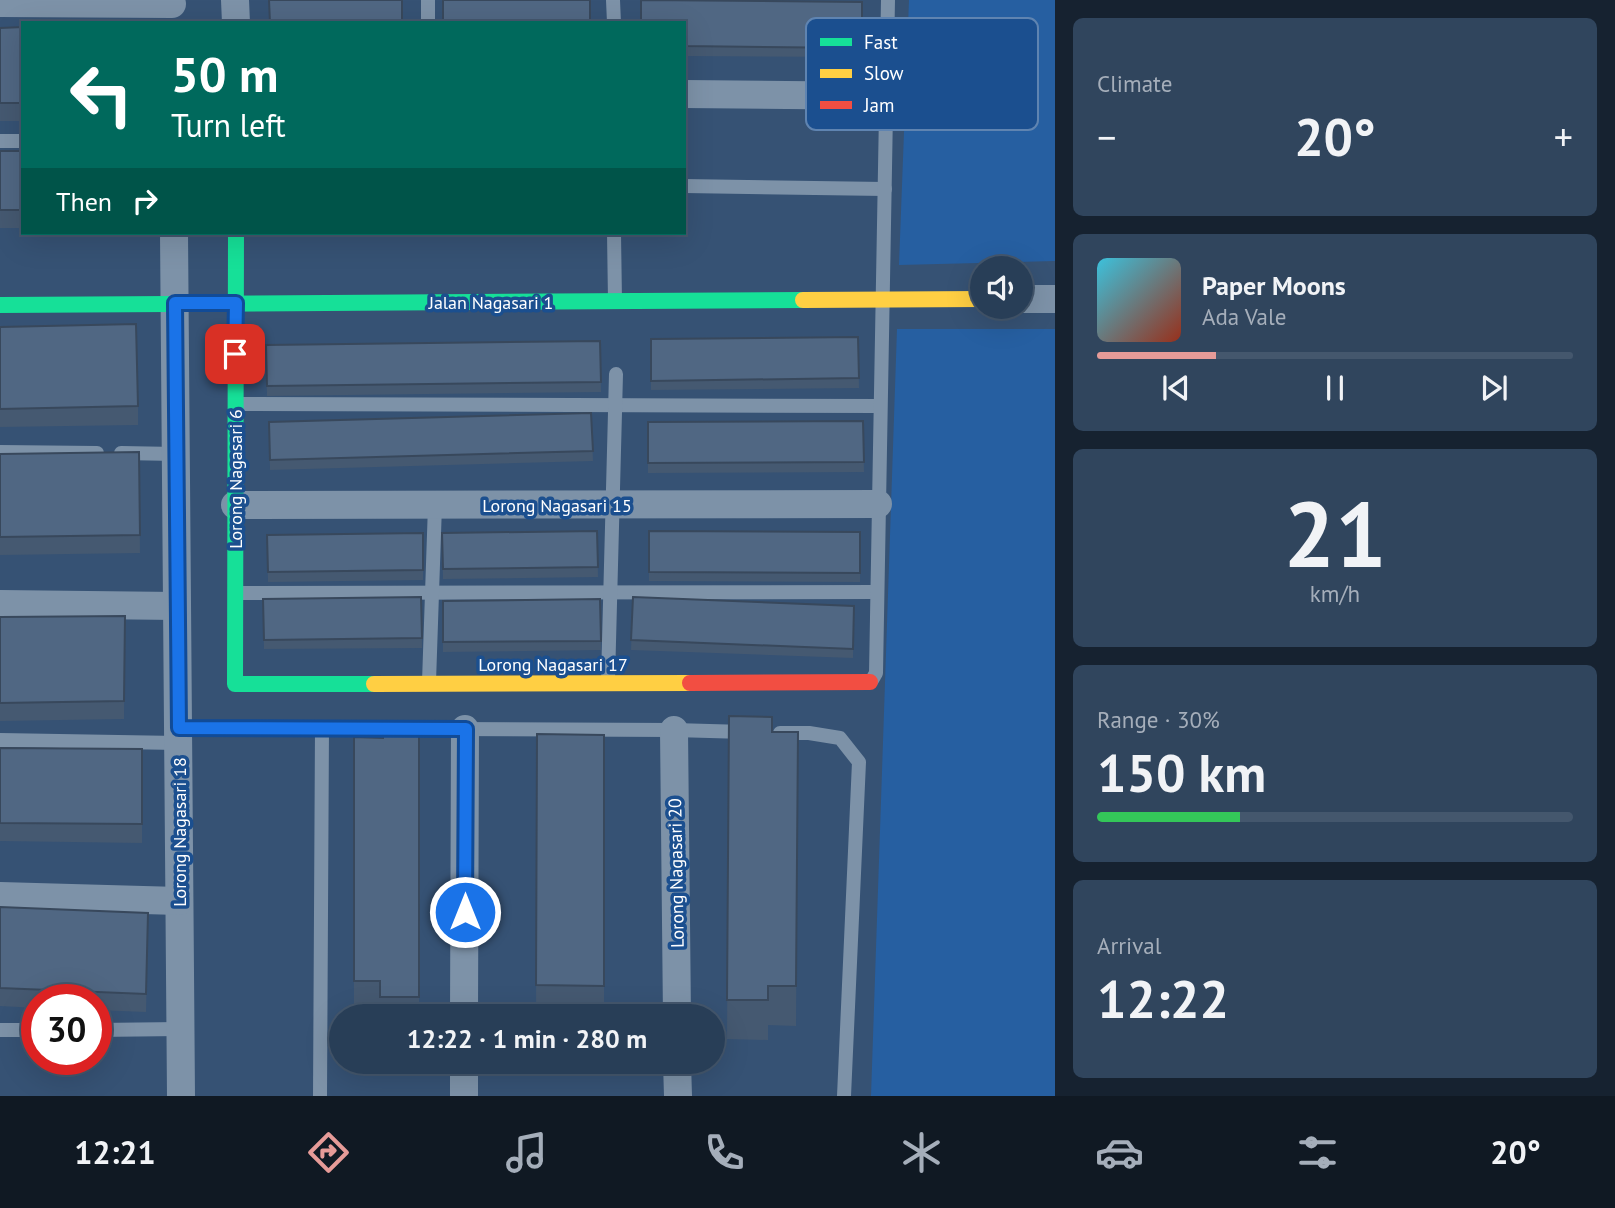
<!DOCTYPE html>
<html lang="en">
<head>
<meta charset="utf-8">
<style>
  :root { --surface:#283e57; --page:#30455d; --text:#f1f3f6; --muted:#a5aeba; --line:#44576d; --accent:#e69b98 }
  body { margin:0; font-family:"PT Sans",sans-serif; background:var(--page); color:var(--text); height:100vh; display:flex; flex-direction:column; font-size:26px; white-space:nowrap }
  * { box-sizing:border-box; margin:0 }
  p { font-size:23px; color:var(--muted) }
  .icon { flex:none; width:38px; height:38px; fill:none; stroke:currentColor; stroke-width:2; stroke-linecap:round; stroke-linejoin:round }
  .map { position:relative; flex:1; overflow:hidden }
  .side { display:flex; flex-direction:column; gap:18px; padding:18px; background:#162230; width:560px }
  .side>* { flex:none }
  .hud { position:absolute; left:21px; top:21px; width:665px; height:214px; border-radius:0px; box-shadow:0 7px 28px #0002,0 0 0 2px var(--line); background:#00695c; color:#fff; overflow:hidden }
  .buttons { position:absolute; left:970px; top:256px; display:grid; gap:14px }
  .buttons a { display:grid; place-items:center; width:63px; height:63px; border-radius:50%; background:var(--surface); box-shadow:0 7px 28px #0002,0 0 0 2px var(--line); font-size:35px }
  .speed { position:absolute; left:21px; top:984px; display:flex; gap:14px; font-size:35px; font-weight:700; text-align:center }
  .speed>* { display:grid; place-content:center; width:91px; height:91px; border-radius:50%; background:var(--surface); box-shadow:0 7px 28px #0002,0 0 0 2px var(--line); line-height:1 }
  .speed .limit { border:10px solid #d22; background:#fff; color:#111 }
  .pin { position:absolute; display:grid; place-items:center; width:60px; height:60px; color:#fff; margin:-30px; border-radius:14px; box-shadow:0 4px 10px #0006 }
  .me { position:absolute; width:77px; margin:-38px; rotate:0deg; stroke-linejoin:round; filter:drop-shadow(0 0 5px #0008) }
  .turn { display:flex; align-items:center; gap:24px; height:147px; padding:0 35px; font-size:32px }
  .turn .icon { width:91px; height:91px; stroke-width:2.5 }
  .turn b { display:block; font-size:49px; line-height:60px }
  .then { display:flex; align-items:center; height:66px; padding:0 35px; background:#0003; gap:14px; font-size:26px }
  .big { font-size:52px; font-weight:700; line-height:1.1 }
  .side .widget { flex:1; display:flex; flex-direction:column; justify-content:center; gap:10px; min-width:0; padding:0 24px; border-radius:10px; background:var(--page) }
  .side .dial { align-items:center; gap:0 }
  .dial b { font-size:91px; line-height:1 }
  .song { display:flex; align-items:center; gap:21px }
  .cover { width:84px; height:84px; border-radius:10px; background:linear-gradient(135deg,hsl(190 70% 55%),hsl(10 70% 35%)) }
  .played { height:7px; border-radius:4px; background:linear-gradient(90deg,var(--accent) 25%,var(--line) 25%) }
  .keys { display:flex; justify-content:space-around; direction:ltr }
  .heat { display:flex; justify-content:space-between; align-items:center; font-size:38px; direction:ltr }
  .charge { height:10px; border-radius:5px; background:linear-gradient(90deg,#34c759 30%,var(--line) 0) }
  .trip { position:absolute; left:329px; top:1004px; width:396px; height:70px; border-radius:35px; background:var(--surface); box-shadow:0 7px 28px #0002,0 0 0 2px var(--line); font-weight:700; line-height:70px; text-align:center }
  .dock { display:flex; height:112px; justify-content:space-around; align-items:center; background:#101923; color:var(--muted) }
  .dock .icon { width:49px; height:49px }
  .dock .selected { color:var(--accent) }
  .dock b { font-size:32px; color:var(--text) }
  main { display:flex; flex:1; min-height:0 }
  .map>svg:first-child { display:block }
</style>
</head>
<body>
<main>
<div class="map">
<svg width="1055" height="1096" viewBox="0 0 1055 1096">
  <rect width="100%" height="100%" fill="#365274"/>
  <!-- green -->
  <g fill="#265fa1">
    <path d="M909 0H1055V261L899 265Z"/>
    <path d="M897 329H1055V1096H871Z"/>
  </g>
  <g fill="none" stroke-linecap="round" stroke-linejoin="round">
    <!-- lane -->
    <g stroke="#7d92a8" stroke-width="14">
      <path d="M428 0V23"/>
      <path d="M613 0 614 23"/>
      <path d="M0 141H23"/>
      <path d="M684 186 885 189"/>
      <path d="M614 233 615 301"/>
      <path d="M237 404 880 406"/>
      <path d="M0 452 97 453"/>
      <path d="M121 453 176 454"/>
      <path d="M238 593 877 592"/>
      <path d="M608 680 616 374"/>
      <path d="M872 680 876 673 888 0"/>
      <path d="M429 682 435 505"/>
      <path d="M179 728 674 730 745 732"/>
      <path d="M780 733H809L840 738 859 762 844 1096"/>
      <path d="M0 740 178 743"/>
      <path d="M0 1030H37"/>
      <path d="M96 1030 180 1029"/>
      <path d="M320 1096 322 728"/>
    </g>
    <!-- street -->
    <g stroke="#7d92a8" stroke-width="28">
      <path d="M235 0 236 23"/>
      <path d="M0 3 172 4"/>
      <path d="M684 94 887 96"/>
      <path d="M174 233 181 1096"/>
      <path d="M1020 299H1055"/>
      <path d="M235 505 878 504"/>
      <path d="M0 604 177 606"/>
      <path d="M674 730 677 1017"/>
      <path d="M0 896 179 901"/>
      <path d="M464 1017 465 729"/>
      <path d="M677 1062 678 1096"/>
      <path d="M464 1096V1062"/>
    </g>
    <!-- fast -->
    <g stroke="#16e098" stroke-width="16">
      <path d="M236 233 235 684H374"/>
      <path d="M0 305 803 300"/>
    </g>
    <!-- slow -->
    <g stroke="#ffcf43" stroke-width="16">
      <path d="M803 300 982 299"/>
      <path d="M374 684 690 683"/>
    </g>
    <!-- jam -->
    <path stroke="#f24e42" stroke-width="16" d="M690 683 870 682"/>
  </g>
  <!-- wall -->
  <g fill="#455971">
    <path d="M862 2V57L684 56V23Z"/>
    <path d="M23 27V121H0V28Z"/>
    <rect x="0" y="151" width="23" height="77"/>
    <path d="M0 327 138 406V425L0 427Z"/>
    <path d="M858 337 859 388 651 390V339Z"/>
    <path d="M600 341 601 392 267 396 266 345Z"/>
    <path d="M591 413 593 461 270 470 269 422Z"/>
    <path d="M863 421 864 472 648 473V422Z"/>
    <path d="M139 452 140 553 0 555V454Z"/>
    <path d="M597 531 598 577 443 579 442 533Z"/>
    <path d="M649 531 860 532V582L649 581Z"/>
    <path d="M423 533V580L268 582 267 535Z"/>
    <path d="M421 597 422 648 264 649 263 599Z"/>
    <path d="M633 597 854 606 853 658 631 650Z"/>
    <path d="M600 599 601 650 443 652V601Z"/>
    <path d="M125 616 124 719 0 721V617Z"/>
    <path d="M729 716 772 732H798L796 1026 768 1025V1040L727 1039Z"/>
    <path d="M419 723V1017H354V737L383 738Z"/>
    <path d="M537 734 604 735V1017H536Z"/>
    <path d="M0 748 142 749V843L0 841Z"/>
    <path d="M0 907 148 931 146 1012 96 1010V999H37V1008L0 1006Z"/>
  </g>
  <!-- building -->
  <g fill="#506783" stroke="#38485c" stroke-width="2">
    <path d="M269 0H402V23H270Z"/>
    <rect x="443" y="0" width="147" height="23"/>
    <path d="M641 0 862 2V48L684 46V23H641Z"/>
    <path d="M23 27V103H0V28Z"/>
    <rect x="0" y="151" width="23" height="59"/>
    <path d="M136 324 138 406 0 409V327Z"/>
    <path d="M858 337 859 378 651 381V339Z"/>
    <path d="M600 341 601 382 267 386 266 345Z"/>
    <path d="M591 413 593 451 270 460 269 422Z"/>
    <path d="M863 421 864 462 648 463V422Z"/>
    <path d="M139 452 140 535 0 537V454Z"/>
    <path d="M597 531 598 567 443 569 442 533Z"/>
    <path d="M649 531 860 532V573L649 572Z"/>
    <path d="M423 533V570L268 572 267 535Z"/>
    <path d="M421 597 422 638 264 640 263 599Z"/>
    <path d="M633 597 854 606 853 649 631 640Z"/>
    <path d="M600 599 601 641 443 642V601Z"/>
    <path d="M125 616 124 701 0 703V617Z"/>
    <path d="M729 716 772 717V732H798L796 986H768V1000H727Z"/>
    <path d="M383 723H419V997H380V981H354V737L383 738Z"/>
    <path d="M537 734 604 735V986L536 985Z"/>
    <path d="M0 748 142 749V824L0 823Z"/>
    <path d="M0 907 148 913 146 994 0 988Z"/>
  </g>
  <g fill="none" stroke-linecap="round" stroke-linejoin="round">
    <!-- route casing -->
    <g stroke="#114b97" stroke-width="18">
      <path id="route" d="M235 354 236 303H175L179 728 466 729 465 912"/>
    </g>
    <!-- route -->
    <use href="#route" stroke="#1a73e8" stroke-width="12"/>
  </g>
  <g text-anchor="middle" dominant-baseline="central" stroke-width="7" stroke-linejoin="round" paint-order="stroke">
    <!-- street labels -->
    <g font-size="18" fill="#fff" stroke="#1b4f8f">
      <text x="491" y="302">Jalan Nagasari 1</text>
      <text transform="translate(235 479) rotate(-90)">Lorong Nagasari 6</text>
      <text x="557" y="505">Lorong Nagasari 15</text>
      <text x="553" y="664">Lorong Nagasari 17</text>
      <text transform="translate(179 832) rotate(-90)">Lorong Nagasari 18</text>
      <text transform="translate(676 873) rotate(-91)">Lorong Nagasari 20</text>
    </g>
  </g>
  <!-- legend -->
  <rect x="806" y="18" width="232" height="112" rx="10" fill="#1b4f8f" stroke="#5f84b1" stroke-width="2"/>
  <rect x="820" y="38" width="32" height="8" fill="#16e098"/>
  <rect x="820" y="69" width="32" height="9" fill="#ffcf43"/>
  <rect x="820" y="101" width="32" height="8" fill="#f24e42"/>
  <g font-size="19" fill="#fff">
    <text x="864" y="49">Fast</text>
    <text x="864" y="80">Slow</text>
    <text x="864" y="112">Jam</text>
  </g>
</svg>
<div class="buttons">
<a><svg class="icon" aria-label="sound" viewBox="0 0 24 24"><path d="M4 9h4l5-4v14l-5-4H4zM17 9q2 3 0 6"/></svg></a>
</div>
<div class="speed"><div class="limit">30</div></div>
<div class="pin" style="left:235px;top:354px;background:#d93025"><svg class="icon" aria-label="arrive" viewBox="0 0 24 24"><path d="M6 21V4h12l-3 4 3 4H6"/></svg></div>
<svg class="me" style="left:465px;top:912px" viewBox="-20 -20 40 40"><circle r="17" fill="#1a73e8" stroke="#fff" stroke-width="3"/><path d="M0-11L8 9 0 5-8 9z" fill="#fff"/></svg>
<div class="trip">12:22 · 1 min · 280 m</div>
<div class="hud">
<div class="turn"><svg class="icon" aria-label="left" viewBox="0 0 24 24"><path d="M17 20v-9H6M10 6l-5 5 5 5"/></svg><div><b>50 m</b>Turn left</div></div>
<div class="then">Then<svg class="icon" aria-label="right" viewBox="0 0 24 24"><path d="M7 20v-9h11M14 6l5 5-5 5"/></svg></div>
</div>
</div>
<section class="side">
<div class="widget"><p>Climate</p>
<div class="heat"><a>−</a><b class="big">20°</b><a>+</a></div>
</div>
<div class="widget">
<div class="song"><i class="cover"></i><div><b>Paper Moons</b><p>Ada Vale</p></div></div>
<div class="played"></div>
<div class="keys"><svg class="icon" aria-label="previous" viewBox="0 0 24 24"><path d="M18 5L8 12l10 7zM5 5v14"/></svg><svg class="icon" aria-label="pause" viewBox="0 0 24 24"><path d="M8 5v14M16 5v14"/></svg><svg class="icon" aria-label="next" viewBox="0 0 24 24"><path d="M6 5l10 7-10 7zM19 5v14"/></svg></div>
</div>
<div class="widget dial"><b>21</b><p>km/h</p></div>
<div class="widget"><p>Range · 30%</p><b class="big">150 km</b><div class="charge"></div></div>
<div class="widget"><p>Arrival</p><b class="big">12:22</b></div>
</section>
</main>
<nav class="dock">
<b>12:21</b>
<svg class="icon selected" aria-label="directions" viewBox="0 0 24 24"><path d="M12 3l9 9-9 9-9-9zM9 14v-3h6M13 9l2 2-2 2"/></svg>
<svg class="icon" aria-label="music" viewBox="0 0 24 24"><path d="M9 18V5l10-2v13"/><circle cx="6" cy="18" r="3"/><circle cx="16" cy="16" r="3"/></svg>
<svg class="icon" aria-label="phone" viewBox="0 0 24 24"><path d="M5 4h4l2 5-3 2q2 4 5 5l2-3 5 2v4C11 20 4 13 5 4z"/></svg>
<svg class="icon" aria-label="climate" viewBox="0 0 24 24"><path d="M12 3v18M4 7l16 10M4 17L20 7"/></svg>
<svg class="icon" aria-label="car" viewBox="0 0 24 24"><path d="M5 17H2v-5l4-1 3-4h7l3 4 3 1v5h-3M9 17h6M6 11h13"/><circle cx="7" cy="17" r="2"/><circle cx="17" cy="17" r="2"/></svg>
<svg class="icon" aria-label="filters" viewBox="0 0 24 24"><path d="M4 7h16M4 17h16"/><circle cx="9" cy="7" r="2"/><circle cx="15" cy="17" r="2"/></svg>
<b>20°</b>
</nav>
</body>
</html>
